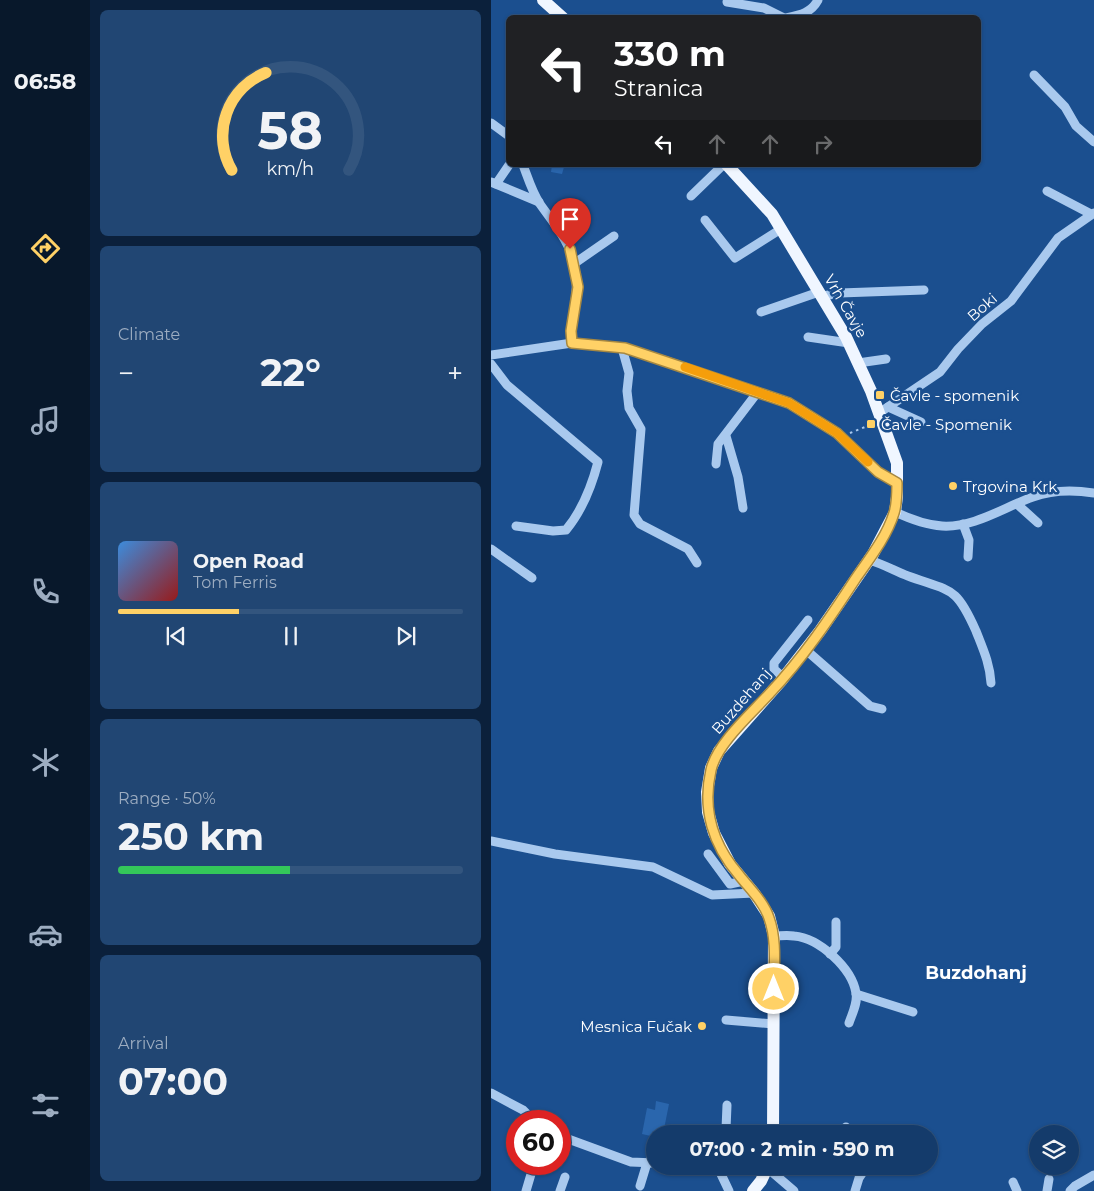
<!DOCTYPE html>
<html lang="en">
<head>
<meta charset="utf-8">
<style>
  :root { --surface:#143b6b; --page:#214673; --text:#f1f3f6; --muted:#9dadc1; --line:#33557e; --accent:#ffd166 }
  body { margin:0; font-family:Montserrat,sans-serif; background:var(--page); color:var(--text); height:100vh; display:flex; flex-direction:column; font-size:19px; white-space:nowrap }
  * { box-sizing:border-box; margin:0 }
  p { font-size:16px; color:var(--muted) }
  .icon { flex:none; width:28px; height:28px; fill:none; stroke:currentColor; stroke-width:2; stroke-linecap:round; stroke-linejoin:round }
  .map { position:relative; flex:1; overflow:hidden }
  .details { display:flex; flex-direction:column; gap:10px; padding:10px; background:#0b203b; width:401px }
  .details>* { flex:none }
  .guide { position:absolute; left:15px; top:15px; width:475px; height:152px; border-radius:8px; box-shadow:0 1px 4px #0004,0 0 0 1px var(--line); background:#202124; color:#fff; overflow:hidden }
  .tools { position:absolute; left:538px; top:1125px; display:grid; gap:10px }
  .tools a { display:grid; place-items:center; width:50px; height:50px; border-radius:50%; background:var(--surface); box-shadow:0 1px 4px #0004,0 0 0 1px var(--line); font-size:25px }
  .speed { position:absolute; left:15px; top:1110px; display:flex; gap:10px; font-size:25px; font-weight:700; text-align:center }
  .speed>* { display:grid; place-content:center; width:65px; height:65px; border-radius:50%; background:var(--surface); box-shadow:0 1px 4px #0004,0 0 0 1px var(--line); line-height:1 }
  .speed .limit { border:8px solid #d22; background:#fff; color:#111 }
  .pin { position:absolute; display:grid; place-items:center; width:42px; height:42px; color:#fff; margin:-51px -21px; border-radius:50% 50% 50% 0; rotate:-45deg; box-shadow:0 0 5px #0007 }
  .pin .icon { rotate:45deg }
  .me { position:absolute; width:55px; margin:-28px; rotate:0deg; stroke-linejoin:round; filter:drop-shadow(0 0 4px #0008) }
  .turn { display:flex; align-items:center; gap:18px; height:105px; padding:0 25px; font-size:22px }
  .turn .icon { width:65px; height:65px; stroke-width:2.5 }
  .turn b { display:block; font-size:35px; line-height:42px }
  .lanes { display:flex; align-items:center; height:48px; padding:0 25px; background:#0003; justify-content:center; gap:25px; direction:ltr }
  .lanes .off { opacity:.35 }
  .big { font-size:38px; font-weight:700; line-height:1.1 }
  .details .tile { flex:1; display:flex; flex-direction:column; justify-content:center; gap:8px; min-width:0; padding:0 18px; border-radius:8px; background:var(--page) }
  .details .dial { align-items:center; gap:0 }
  .dial svg { height:130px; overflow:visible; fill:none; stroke:var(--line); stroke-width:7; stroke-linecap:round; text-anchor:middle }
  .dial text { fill:var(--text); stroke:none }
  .song { display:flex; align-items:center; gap:15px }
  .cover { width:60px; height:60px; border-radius:8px; background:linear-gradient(135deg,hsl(210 70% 55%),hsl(0 70% 35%)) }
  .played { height:5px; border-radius:2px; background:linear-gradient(90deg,var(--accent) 35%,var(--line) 35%) }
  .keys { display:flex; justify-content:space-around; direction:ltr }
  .heat { display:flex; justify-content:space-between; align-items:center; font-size:28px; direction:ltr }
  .charge { height:8px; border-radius:4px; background:linear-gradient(90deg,#34c759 50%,var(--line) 0) }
  .trip { position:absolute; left:155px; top:1125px; width:292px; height:50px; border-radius:25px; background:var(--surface); box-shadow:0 1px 4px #0004,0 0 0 1px var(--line); font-weight:700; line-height:50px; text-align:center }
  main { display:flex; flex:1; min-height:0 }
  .tab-bar { display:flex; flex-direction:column; width:90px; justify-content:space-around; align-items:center; background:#08182b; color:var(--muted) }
  .tab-bar .icon { width:35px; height:35px }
  .tab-bar .selected { color:var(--accent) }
  .tab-bar b { font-size:22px; color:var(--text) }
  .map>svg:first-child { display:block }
</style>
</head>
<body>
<main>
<nav class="tab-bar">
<b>06:58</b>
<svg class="icon selected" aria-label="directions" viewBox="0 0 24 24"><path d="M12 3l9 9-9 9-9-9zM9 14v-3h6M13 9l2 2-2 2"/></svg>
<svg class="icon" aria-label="music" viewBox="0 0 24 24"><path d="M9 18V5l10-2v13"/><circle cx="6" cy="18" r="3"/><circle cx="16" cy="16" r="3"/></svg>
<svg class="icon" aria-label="phone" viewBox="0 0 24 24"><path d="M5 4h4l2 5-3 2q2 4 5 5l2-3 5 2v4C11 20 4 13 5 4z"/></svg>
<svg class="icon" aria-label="climate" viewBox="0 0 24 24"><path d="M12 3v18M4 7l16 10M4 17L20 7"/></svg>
<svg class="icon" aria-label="car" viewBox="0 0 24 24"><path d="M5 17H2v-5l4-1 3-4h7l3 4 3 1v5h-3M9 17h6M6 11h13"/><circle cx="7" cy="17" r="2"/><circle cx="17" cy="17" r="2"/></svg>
<svg class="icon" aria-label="filters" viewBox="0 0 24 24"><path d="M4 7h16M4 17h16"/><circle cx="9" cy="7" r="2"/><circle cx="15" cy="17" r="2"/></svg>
</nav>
<section class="details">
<div class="tile dial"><svg viewBox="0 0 100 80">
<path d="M14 69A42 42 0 1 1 86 69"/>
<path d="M14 69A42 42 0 0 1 35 9" stroke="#ffd166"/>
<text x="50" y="56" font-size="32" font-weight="700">58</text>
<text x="50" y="72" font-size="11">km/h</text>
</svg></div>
<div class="tile"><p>Climate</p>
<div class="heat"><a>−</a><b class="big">22°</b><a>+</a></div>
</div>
<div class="tile">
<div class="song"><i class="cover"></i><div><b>Open Road</b><p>Tom Ferris</p></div></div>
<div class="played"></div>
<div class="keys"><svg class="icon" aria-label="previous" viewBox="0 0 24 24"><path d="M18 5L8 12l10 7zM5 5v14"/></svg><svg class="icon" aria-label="pause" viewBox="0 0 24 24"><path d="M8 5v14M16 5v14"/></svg><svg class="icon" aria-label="next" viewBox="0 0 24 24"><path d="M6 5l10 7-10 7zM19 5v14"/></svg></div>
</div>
<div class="tile"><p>Range · 50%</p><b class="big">250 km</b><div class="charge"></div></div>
<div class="tile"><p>Arrival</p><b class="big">07:00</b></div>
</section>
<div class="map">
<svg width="603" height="1191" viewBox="0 0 603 1191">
  <rect width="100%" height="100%" fill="#1b4f8f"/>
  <!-- building -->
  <g fill="#2a66ad">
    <path d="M61 165H78L77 168 73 167 71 174 60 172Z"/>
    <path d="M165 1101 178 1104 172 1134H164V1137L151 1134 156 1108 164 1110Z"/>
    <path d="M185 1125 201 1127 199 1134H184Z"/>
  </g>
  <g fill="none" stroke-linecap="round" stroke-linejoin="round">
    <!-- path -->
    <path stroke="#a9c9ee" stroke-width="2" stroke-dasharray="2.5 4" stroke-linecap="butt" d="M359 433 379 425"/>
    <!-- minor -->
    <g stroke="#a9c9ee" stroke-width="9">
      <path d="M236 2 273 8 293 18"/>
      <path d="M295 18C309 15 320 13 327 0"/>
      <path d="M543 75 574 107 585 126 603 142"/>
      <path d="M0 123 18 136"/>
      <path d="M32 165C37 178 41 192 49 204 63 224 80 243 84 267 89 293 79 317 81 343"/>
      <path d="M0 182 48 202"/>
      <path d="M5 184 18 165"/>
      <path d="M556 191 600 214"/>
      <path d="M200 196 232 165"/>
      <path d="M214 220 244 258 290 229"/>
      <path d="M84 263 123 236"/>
      <path d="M332 296 349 293 433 290"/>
      <path d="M270 312 328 292"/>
      <path d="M317 337 358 343"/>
      <path d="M131 348 138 373 136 391 138 408 150 429 143 515 149 524 197 549 206 563"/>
      <path d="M0 355 81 343 134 348 176 361 298 403 346 433 387 472 406 483"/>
      <path d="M367 363 395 359"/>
      <path d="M0 364 16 385 107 462C101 485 90 512 75 530L62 531 25 526"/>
      <path d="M397 407 430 422"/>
      <path d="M388 413 449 372 467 349 491 324 520 301 567 238 603 213"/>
      <path d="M235 436 247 477 252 508"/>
      <path d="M225 464 227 444 266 393"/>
      <path d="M526 504 547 523"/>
      <path d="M404 512C419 519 434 525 451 526 483 528 513 507 542 497 561 490 584 490 603 493"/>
      <path d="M472 524 478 540 477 557"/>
      <path d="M0 549 41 578"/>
      <path d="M378 560C392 564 404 571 417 576 461 592 465 586 485 631 492 649 499 664 500 683"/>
      <path d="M315 650 379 706 391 709"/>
      <path d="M293 678 283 669V663L317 620"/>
      <path d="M0 841 64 854 162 867 221 895 263 893"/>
      <path d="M217 854 239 884 253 881"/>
      <path d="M283 936C289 936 296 935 303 936 328 938 361 968 365 993 367 1003 361 1014 358 1023"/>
      <path d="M339 954 345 947V922"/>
      <path d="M365 994 422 1012"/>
      <path d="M235 1020 283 1024"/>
      <path d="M0 1093 32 1110 43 1121"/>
      <path d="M236 1105 235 1129 243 1134"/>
      <path d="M355 1127 358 1134"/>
      <path d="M69 1136 140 1162 164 1163"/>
      <path d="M159 1163 162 1148"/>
      <path d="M274 1166 303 1191"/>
      <path d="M229 1172 238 1191"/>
      <path d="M522 1182 526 1191"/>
      <path d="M149 1186 156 1163"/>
      <path d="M35 1191 43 1164"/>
      <path d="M69 1191 74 1177"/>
      <path d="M364 1191 368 1178 376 1166"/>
      <path d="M556 1191 558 1179"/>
      <path d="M579 1191 584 1186 603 1175"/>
    </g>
    <!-- major -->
    <g stroke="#f0f6ff" stroke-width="12">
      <path d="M52 0 72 18"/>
      <path d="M236 165 281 214 355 337 380 391 406 463V497L404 512 382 554 329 631 290 681 228 751 220 768 216 792 217 812 223 833 239 864 263 893 278 916 283 936 282 1134"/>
      <path d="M262 1191 270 1181 277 1166"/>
    </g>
  </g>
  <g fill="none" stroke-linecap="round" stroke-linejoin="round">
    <!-- route casing -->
    <g stroke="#a68842" stroke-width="12">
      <path id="route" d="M79 249 87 287 80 331 81 343 134 348 298 403 346 433 387 472 406 483C406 493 406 504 403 513 396 536 379 558 365 578 339 618 312 658 279 693 261 713 226 743 220 770 211 809 222 845 248 875 258 888 273 902 278 918 286 940 283 966 283 989"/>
    </g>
    <!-- route -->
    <use href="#route" stroke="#ffd166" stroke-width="9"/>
    <!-- slow -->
    <path stroke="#f59e0b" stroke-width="9" d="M194 367 298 403 346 433 377 462"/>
  </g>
  <!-- markers -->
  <g fill="#ffd166" stroke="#1b4f8f" stroke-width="2">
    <rect x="384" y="390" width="10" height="10" rx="2.5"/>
    <rect x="375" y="419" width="10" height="10" rx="2.5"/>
    <circle cx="462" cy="486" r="5"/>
    <circle cx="211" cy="1026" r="5"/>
  </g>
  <g text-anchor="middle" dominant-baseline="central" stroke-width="5" stroke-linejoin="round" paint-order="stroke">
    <!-- street labels -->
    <g font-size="15" fill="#fff" stroke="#1b4f8f">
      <text transform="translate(355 306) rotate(60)">Vrh Čavje</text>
      <text transform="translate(491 307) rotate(-41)">Boki</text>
      <text transform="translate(250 701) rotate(-49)">Buzdehanj</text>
    </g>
    <!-- poi labels -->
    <g font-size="15" fill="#fff" stroke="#1b4f8f" text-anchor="start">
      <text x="399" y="395">Čavle - spomenik</text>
      <text x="390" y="424">Čavle - Spomenik</text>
      <text x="472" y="486">Trgovina Krk</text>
      <text x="201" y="1026" text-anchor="end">Mesnica Fučak</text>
    </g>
    <!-- quarter labels -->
    <g font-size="18" font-weight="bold" fill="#fff" stroke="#1b4f8f">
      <text x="485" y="973">Buzdohanj</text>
    </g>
  </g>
</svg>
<div class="tools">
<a><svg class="icon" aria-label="layers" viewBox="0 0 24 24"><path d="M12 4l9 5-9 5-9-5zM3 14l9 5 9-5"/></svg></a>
</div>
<div class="speed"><div class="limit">60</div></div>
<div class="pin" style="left:79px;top:249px;background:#d93025"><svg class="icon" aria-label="arrive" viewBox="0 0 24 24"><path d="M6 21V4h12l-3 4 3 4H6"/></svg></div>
<svg class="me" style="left:283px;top:989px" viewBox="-20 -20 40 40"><circle r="17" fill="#ffd166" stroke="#fff" stroke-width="3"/><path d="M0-11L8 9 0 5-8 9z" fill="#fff"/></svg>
<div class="trip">07:00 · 2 min · 590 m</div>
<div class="guide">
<div class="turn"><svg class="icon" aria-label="left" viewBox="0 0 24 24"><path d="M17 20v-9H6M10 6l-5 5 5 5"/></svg><div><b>330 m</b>Stranica</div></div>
<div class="lanes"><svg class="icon" aria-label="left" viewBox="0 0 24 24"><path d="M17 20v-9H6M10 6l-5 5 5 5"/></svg><svg class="icon off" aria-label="ahead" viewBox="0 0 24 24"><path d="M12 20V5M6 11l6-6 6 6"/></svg><svg class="icon off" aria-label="ahead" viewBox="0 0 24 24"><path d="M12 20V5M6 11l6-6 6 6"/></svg><svg class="icon off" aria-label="right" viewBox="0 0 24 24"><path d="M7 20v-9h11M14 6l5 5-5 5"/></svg></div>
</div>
</div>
</main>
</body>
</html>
